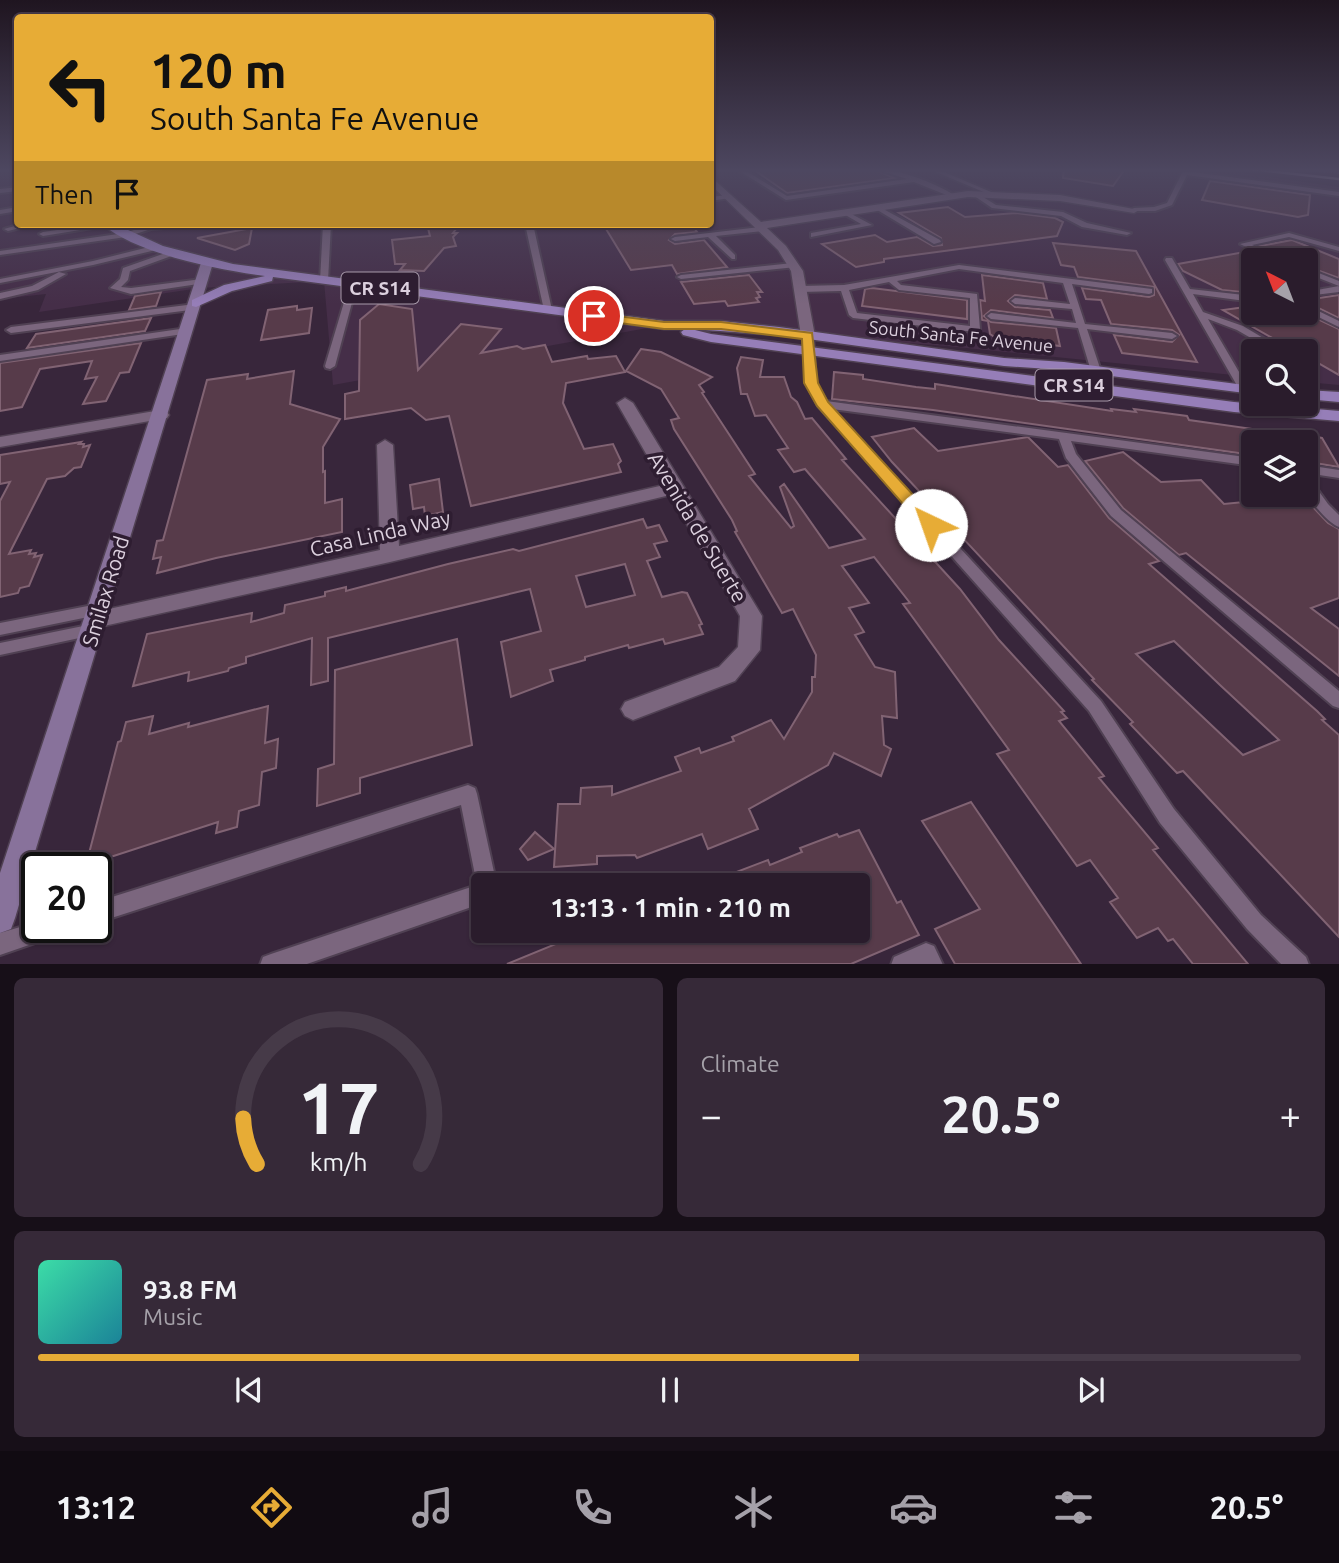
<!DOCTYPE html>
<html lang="en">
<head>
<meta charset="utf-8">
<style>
  :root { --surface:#2a1c2c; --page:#362938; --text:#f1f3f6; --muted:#a5a1a9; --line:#463a48; --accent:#e7ac36 }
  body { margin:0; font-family:Ubuntu,sans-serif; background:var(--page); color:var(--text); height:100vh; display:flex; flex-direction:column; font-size:26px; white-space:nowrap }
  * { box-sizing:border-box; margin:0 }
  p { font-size:23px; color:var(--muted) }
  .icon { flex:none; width:38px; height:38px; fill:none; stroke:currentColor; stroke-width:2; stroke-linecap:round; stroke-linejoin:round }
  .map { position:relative; height:964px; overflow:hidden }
  .sheet { display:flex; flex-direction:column; gap:14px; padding:14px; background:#170f18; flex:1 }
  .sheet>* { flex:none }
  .guide { position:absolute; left:14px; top:14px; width:700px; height:214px; border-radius:7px; box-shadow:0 2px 5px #0004,0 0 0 2px var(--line); background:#e7ac36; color:#111; overflow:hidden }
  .needle { width:46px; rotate:318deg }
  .tools { position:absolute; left:1241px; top:248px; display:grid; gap:14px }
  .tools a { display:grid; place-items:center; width:77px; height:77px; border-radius:7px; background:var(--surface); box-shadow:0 2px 5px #0004,0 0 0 2px var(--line); font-size:35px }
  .speed { position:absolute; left:21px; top:852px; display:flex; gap:14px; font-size:35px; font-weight:700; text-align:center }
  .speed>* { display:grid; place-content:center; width:91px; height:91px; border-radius:50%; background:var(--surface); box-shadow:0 2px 5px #0004,0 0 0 2px var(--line); line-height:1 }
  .speed .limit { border:4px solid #111; border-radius:10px; background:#fff; color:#111 }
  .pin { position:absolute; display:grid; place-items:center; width:60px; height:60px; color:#fff; margin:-30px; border:4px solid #fff; border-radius:50%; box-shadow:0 2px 7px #0007 }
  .me { position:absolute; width:77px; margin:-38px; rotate:318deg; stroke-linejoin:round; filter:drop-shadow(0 0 5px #0008) }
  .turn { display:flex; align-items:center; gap:24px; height:147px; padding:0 21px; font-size:32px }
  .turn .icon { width:91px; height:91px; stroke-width:2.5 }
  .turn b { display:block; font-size:49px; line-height:60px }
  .then { display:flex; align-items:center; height:66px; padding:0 21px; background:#0003; gap:14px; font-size:26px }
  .big { font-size:52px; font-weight:700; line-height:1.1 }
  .sheet .card { flex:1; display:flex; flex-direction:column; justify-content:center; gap:10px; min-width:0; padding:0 24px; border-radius:10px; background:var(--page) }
  .sheet .dial { align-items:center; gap:0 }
  .dial svg { height:182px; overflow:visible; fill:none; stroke:var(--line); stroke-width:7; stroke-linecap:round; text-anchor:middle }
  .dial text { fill:var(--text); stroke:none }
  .song { display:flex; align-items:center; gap:21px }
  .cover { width:84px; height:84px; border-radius:10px; background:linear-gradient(135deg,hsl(160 70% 55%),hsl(190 70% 35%)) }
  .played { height:7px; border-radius:4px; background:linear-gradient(90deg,var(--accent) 65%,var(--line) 65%) }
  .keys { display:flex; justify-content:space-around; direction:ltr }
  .heat { display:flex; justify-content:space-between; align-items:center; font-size:38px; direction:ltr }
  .sheet .tiles { flex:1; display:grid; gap:14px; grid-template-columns:1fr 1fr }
  .card:last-child { grid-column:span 2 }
  .trip { position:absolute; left:471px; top:873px; width:399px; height:70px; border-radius:7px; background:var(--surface); box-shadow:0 2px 5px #0004,0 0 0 2px var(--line); font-weight:700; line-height:70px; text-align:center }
  .tabs { display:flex; height:112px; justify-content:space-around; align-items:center; background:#110b12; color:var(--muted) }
  .tabs .icon { width:49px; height:49px }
  .tabs .on { color:var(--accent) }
  .tabs b { font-size:32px; color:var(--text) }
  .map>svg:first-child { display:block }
</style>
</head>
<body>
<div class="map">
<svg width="1339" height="965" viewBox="0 0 1339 965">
  <rect width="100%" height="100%" fill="#38263b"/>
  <!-- built -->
  <path fill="#452e48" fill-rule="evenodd" d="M0 169H17L18 224H710L711 169H1212L1339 187V385L1306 382V352H1253V377L947 346 664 325 333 385 324 281 200 288 39 312 46 294 0 299ZM1253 261H1306V313H1253Z"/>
  <!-- building -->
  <g fill="#573b4a" stroke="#816373" stroke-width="2" fill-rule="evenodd">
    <path d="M753 169H873L895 178 787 193Z"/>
    <path d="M1064 169H1125L1113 186 1063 178Z"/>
    <path d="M1210 181 1310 195 1308 215 1298 217 1202 200Z"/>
    <path d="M948 207 965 217 1016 213 1055 218 1063 222 1057 236 884 259V262L856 267 822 244 875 235 887 242 917 237 933 246 942 245 941 238 899 213Z"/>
    <path d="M427 224H460L453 233H457L453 237 456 246 444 248 424 271 400 270 405 264H395L392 240 430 236Z"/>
    <path d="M603 224H691L697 232 675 234 669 240 675 244 704 240 727 267 677 274 672 265 631 270Z"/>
    <path d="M252 228 249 244 235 250 197 238Z"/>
    <path d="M1292 240 1339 259V278L1306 266V261H1289L1260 246Z"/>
    <path d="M1053 243 1136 251 1197 362 1122 353 1114 335 1172 342 1179 335 1172 330 1111 324 1101 300 1086 299 1082 288 1149 297 1154 295V287L1078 277 1074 267 1061 265Z"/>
    <path d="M1250 251 1269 261H1253V293L1222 290 1183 271 1178 264Z"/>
    <path d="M749 275 762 292H757L760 297 756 298 759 302 728 306 725 301 694 304 681 282Z"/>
    <path d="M982 275 1043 283 1047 299 1015 295 1008 301 1015 307 1050 310 1053 318 991 310 984 316 991 322 1056 328 1060 346 996 338 990 334 988 321 982 320 980 300 985 301Z"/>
    <path d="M872 288 967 300V319L862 306 865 289Z"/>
    <path d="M161 292 156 306 129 310 135 296Z"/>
    <path d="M1339 295V318L1306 302V300Z"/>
    <path d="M379 304 412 309 418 370 461 324 501 329 481 353 517 346 523 349 545 345 552 362 587 356 588 359 616 356 625 372 566 383 563 403 584 449 613 444 621 461 618 464 621 472 471 506 449 416 426 420 411 408 345 419V394L359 391 360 320Z"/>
    <path d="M297 306V310L312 308 309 333 261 340 268 310Z"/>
    <path d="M1253 306V313H1305L1339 329V375L1306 356V352H1297L1223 310Z"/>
    <path d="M151 318 145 331 27 348 36 334Z"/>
    <path d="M141 343 129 372 120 373 106 401 83 404 97 377 85 379 92 361 40 369 22 407 0 411V363Z"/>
    <path d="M641 349 661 352 712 377 699 385 704 392 702 393 755 474 749 476 791 528 794 526 780 487 784 484 829 548 865 539 805 469 794 472 778 450 788 448 766 415 755 416 747 394H741L737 368 741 357 763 360 760 377H784L791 397 797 402 805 419 812 418 846 459 842 460 960 589 999 640 1064 711 1061 712 1067 718 1059 721 1104 776 1099 778 1158 848 1153 850 1248 964H1193L1173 939 1168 941 1158 928 1137 938 1110 902 1118 898 1090 860 1077 866 997 754 1009 750 903 604 910 603 874 557 842 566 869 603 849 608 864 632 855 635 875 667 895 672 897 718 882 716 884 745 891 749 881 776 834 753 828 765 749 809 758 829 708 849 702 834 637 858 635 855 597 856V864L554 867 558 804H580L581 788 612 786V795L681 771 675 757 699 748 701 753 734 741 732 737 771 720 784 739 812 692V677H815L816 655 793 609 782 613 735 532 737 531 732 520 674 429 671 420 679 418 661 389 626 371Z"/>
    <path d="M294 371 290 404 340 419 323 447V472L325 471V503L342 499V532L216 558 157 573 161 557 153 559 157 541 163 540 207 380 248 374 247 379Z"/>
    <path d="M834 372 863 375V379L916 387 935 389V384L1112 411 1111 409 1136 412 1134 409 1187 416 1189 420 1253 429V455L933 410 832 399Z"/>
    <path d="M914 428 938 451 1028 437 1058 467 1068 465 1109 518 1159 561 1149 564 1317 711 1325 719 1322 720 1339 735V937L1183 771 1177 773 1130 724 1133 722 1092 680 1094 679 892 462 872 437ZM1174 641 1220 685 1279 740 1243 755 1136 654Z"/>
    <path d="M1306 435 1322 438 1339 467 1309 462 1306 457Z"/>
    <path d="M81 442 79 444H84L83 447 90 445 81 467 74 468 65 476 47 479 9 554 31 550 29 554 36 553 34 557 42 555 29 586 20 588 18 593 0 597V501L10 482 0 484V455Z"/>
    <path d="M1123 452 1161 482 1201 480 1224 504 1275 499 1284 506 1310 504 1328 523 1339 529V598L1311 608 1339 629V676L1186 553 1179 555 1123 508 1085 461Z"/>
    <path d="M439 479 443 512 425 516 424 507 413 509 410 485Z"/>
    <path d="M643 519 647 528 659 525 667 541 654 544 660 557 647 561 662 597 682 592 687 593 702 624 699 625 703 634 665 644 663 639 629 648 628 645 585 657V660L550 670 553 681 511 697 501 642 541 631 530 589 328 638V681L311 685 312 638 246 657V663L229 668 228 671 188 681 189 672 133 686 147 634 252 613 251 622 284 613 285 605 325 596V592L346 587V591L448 564 513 549 519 551ZM625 564 635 595 586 607 576 576Z"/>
    <path d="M457 639 472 745 360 778V793L317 806 318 769 334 764 335 670Z"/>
    <path d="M268 706 265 743 278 739 276 768 262 772 259 805 239 811 237 827 216 833 218 822 86 865 118 742 121 741 126 722 153 716 149 734 189 723 188 727Z"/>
    <path d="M971 802 1054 924 1081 964H955L935 929 980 909 922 821Z"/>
    <path d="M859 830 897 903 901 901 919 935 851 964H507L573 937 572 931H858V886L705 884 768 860 770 865 802 852 800 848 837 834 839 837Z"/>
    <path d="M535 832 554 849 528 860 520 849Z"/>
  </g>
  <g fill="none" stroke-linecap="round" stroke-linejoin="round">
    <!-- lane casing -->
    <g stroke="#504153" stroke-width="4">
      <g id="lane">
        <path d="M736 169H743L787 196 907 179 876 169C898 169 936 183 954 195L949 196 914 182 786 200Z"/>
        <path d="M929 169H937L991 192 986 193Z"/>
        <path d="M1185 171 1339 192V196L1187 175 1172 205 1155 211H1132V209L1134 208 1154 207 1167 203 1182 173Z"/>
        <path d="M18 187V191L0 193V189Z"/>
        <path d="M975 192 996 205 1063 212 1087 223 1131 233 1127 235 1082 227 1061 216 992 208 973 195V193Z"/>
        <path d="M728 195 730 196V198L710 201V197Z"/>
        <path d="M876 205 940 240 941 242 934 244 874 208V206Z"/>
        <path d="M18 207V211L0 214V210Z"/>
        <path d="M844 210 872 225 811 237V233L861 224 842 213 841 212Z"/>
        <path d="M22 224H36L8 231 4 229Z"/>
        <path d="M99 224 111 225 43 236 39 234 43 232Z"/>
        <path d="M138 224H193L189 226 151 229 126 237 0 255V251L125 233 143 227Z"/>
        <path d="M323 224H331L328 281 324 283 320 281Z"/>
        <path d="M525 224H533L552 310 551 312 544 310Z"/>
        <path d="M760 227 764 229 763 231 716 236 735 255V259H732L708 237 675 241 671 239 675 237Z"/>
        <path d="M1289 233 1339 247V251L1289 237 1252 245 1287 261H1276L1240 244Z"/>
        <path d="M157 245H160V249L93 265 0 283V279L93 261Z"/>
        <path d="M174 250H177V254L130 271 128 280 121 287 131 288 202 279H205V283L131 294 110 288 120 279 123 268Z"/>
        <path d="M1166 258H1172L1190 289 1253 296V302L1193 294 1203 312 1243 326 1287 352H1275L1237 330 1208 319 1249 389 1248 391 1244 392 1239 389 1165 260Z"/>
        <path d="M793 263H796V267L681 279 677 277 681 275Z"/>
        <path d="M959 265 1152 289V293L1149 294 1072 284 1085 324 1172 333 1177 336 1172 339 1087 329 1101 371 1096 374 1091 371 1078 328 991 319 987 316 991 313 1076 323 1072 309 1015 304 1011 301 1015 298 1070 304 1063 283 959 269 897 281 901 285 977 294 980 329 975 332 853 318 849 315 841 291 800 292 796 289 800 286 844 285ZM889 282 899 290 970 298V326L857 313 849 290Z"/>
        <path d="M1306 268 1339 281V292L1306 296V292L1339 286 1306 273Z"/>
        <path d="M59 272 66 274 38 290 0 299V293L32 286Z"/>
        <path d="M350 282 357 284 335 366 330 369 326 368 325 366Z"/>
        <path d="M195 304 198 305V309L11 333 6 330 11 327Z"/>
        <path d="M1306 305 1339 321V327L1306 311Z"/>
        <path d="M187 328 190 329V333L0 361V355Z"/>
        <path d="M808 333 813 336 816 383 826 401 1253 458V466L1071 441 1076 454 1121 510 1339 691V708L1333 706 1111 516 1066 458 1059 439 832 409 1101 701 1174 809 1261 915 1306 957 1309 965H1282L1247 929 1160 823 1089 711 818 406 806 383 803 336Z"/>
        <path d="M1306 362 1314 366V370L1306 369Z"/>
        <path d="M1306 465 1339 470V478L1306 473Z"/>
        <path d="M1306 478 1310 479 1328 504 1339 515V527C1329 524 1308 500 1306 489 1305 487 1306 480 1306 478Z"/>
        <path d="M98 604 103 606 105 610 103 614 0 635V623Z"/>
        <path d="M93 624 98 626 101 630 98 634 0 655V643Z"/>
        <path d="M468 785 475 788 477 794 497 886H483V903L304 965H260L263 957 271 954 477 885 461 805 96 923V902Z"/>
        <path d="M37 922V928H61L58 935 0 955V933Z"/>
        <path d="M926 943 934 946 943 965H891L894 957Z"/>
      </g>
    </g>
    <!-- street casing -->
    <g stroke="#504153" stroke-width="3">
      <g id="street">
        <path d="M710 176 761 222 968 191 1060 195 1139 210 1134 213 1060 201 968 197 767 228 786 246 803 271 815 336 808 340 801 336 791 271 778 250 710 184Z"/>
        <path d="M625 398 633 403 762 616 760 650 735 681 633 720 625 716 621 709 625 702 719 667 738 647 740 616 670 495 390 562 95 628 87 626 84 620 87 614 95 612 380 550 377 445 385 440 393 445 399 546 664 485 617 403Z"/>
        <path d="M161 410 167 412 169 415 167 418 0 447V437Z"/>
      </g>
    </g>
    <!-- secondary casing -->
    <g stroke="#504153" stroke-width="3">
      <path id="secondary" d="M207 260 213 263 15 918 11 929 0 933V873L201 263Z"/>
    </g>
    <!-- primary casing -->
    <g stroke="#504153" stroke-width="3">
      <g id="primary">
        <path d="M102 224H115L163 246 233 264 664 321H721L779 327 1004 358 1064 362 1253 386V394L1064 370 1004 366 779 335 691 329 711 334 1234 402 1339 411V421L1234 412 711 342 683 335 681 332 685 329H664L273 277 272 281 232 291 196 307 192 306V300L224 285 265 276C220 270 136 254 102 224Z"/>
        <path d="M1306 390 1339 392V402L1306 399Z"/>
      </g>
    </g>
    <!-- path -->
    <path stroke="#8a7b8d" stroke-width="2" stroke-dasharray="1 2.5" stroke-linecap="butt" d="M1303 169 1339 173"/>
    <!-- lane -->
    <use href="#lane" fill="#7b667e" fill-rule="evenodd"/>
    <!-- street -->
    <use href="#street" fill="#7b667e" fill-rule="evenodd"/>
    <!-- secondary -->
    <use href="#secondary" fill="#88729b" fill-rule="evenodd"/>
    <!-- primary -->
    <use href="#primary" fill="#967eb8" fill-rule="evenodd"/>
    <!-- rail -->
    <path stroke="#a89bab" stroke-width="2.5" d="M1250 169 1339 179"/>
  </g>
  <!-- sky -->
  <linearGradient id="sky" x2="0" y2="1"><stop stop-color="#1f1520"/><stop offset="0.56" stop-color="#4d4760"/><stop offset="1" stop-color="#4d4760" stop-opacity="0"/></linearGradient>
  <rect width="1339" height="304" fill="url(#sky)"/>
  <!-- route -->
  <path fill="#e7ac36" stroke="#967023" stroke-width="2" d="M594 313 664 322H721L812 333 818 383 828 402 937 521 940 525 937 529H925L817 406 804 383 802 339 721 329H664L590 319V314Z"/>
  <g text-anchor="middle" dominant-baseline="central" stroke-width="7" stroke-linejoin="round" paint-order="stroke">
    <!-- far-street labels -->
    <g font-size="18" fill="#dcd0de" stroke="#2e1d31">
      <text transform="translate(961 336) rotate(6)">South Santa Fe Avenue</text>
    </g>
    <!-- shield labels -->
    <g fill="#2e1d31" stroke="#a89aaa" stroke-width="2">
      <rect x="341.5" y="272.5" width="77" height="31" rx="5"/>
      <rect x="1035.5" y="369.5" width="77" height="31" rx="5"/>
    </g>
    <g font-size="19" font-weight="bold" fill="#dcd0de">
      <text x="380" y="288">CR S14</text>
      <text x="1074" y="385">CR S14</text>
    </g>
    <!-- street labels -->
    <g font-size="21" fill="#dcd0de" stroke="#2e1d31">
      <text transform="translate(698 527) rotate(59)">Avenida de Suerte</text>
      <text transform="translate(380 533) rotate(-13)">Casa Linda Way</text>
      <text transform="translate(105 591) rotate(-73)">Smilax Road</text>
    </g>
  </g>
</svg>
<div class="tools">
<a><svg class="needle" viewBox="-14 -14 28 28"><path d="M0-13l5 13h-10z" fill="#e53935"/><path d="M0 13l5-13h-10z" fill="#a5a1a9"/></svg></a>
<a><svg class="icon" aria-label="search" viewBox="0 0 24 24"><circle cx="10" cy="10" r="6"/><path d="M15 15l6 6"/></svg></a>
<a><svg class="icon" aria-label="layers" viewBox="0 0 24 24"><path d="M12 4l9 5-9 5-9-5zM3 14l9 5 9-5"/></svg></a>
</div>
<div class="speed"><div class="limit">20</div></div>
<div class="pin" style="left:594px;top:316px;background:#d93025"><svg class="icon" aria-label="arrive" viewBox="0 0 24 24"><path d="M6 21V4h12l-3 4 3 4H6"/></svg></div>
<svg class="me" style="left:931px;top:525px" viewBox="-20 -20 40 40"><circle r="19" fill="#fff"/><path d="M0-13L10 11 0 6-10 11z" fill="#e7ac36"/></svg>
<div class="trip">13:13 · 1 min · 210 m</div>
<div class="guide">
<div class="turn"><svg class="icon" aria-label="left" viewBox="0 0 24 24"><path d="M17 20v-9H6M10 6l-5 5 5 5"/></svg><div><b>120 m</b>South Santa Fe Avenue</div></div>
<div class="then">Then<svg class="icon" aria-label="arrive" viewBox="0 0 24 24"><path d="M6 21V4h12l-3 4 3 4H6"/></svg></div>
</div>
</div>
<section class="sheet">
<div class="tiles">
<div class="card dial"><svg viewBox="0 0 100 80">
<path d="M14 69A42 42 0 1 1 86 69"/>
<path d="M14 69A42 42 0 0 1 8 49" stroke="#e7ac36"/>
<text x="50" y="56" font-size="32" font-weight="700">17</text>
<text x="50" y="72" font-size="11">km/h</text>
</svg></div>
<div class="card"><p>Climate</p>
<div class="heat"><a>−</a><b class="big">20.5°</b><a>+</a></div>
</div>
<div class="card">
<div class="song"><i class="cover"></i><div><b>93.8 FM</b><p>Music</p></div></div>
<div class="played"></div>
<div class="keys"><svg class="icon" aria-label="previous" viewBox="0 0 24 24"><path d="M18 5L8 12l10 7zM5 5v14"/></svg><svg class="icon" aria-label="pause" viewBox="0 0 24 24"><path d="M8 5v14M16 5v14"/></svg><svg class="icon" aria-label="next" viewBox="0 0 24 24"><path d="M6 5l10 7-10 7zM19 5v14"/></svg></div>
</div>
</div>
</section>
<nav class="tabs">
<b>13:12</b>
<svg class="icon on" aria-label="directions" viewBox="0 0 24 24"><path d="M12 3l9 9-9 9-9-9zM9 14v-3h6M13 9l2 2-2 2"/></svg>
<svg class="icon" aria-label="music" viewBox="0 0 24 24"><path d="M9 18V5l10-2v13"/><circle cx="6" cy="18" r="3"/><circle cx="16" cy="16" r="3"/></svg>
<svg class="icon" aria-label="phone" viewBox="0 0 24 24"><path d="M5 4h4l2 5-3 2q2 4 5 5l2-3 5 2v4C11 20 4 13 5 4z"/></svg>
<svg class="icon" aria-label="climate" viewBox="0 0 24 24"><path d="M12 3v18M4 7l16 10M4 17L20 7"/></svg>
<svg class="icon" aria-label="car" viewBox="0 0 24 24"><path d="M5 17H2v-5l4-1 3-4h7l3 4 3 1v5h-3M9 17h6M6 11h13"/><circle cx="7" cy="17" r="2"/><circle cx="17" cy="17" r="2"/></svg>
<svg class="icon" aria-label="filters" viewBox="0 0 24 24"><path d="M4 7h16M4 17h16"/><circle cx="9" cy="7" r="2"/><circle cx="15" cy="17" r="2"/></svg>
<b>20.5°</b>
</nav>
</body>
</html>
